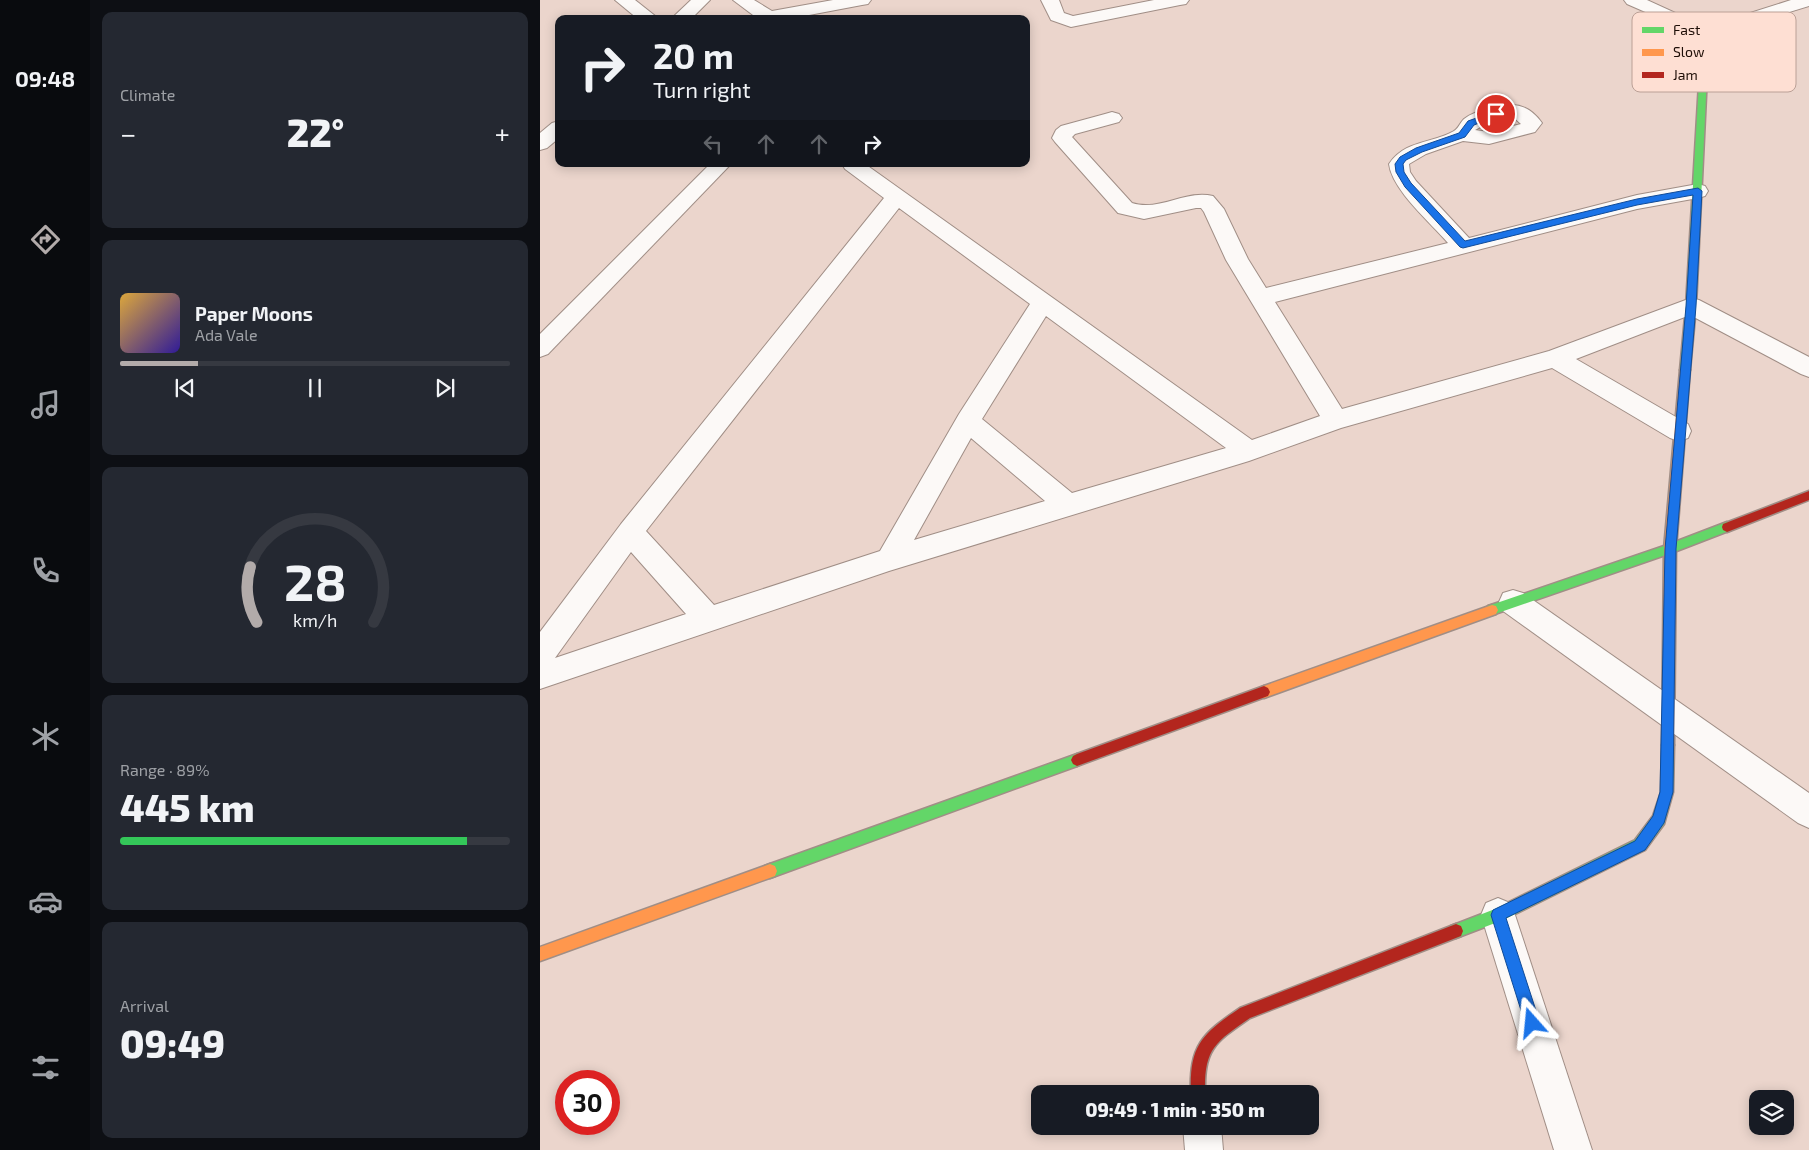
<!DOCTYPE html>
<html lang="en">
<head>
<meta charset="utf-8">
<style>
  :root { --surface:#171b24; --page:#242831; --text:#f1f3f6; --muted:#9ea1a6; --line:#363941; --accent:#b2abaa }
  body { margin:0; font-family:"Exo 2",sans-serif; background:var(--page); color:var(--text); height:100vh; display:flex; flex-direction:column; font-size:19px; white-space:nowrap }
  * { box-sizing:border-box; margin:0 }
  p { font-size:16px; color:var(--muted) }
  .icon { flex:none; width:28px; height:28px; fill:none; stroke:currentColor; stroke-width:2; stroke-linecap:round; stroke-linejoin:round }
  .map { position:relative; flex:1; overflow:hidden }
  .details { display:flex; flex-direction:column; gap:12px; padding:12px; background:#0d0f14; width:450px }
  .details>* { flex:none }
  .hud { position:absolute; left:15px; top:15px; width:475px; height:152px; border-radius:10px; box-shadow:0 2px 12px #0003; background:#171b24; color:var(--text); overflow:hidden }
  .controls { position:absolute; left:1209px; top:1090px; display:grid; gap:10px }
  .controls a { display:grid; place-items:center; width:45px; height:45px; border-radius:10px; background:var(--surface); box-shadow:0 2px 12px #0003; font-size:25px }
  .speed { position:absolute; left:15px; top:1070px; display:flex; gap:10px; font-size:25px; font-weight:700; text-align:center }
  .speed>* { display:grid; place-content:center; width:65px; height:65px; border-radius:50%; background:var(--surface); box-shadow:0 2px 12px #0003; line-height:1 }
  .speed .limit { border:8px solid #d22; background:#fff; color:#111 }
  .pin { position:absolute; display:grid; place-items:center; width:42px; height:42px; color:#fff; margin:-21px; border:2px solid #fff; border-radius:50%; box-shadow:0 1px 5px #0007 }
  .me { position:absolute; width:55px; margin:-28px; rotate:342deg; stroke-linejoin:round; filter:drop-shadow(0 0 4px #0008) }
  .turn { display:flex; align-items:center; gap:18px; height:105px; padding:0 15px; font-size:22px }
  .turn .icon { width:65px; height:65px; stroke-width:2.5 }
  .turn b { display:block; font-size:35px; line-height:42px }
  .lanes { display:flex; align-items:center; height:48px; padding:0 15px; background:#0003; justify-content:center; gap:25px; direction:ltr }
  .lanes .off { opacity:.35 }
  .big { font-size:38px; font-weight:800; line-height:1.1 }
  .details .widget { flex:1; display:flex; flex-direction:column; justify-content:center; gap:8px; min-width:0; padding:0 18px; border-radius:10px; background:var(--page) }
  .details .dial { align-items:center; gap:0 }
  .dial svg { height:130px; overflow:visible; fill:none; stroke:var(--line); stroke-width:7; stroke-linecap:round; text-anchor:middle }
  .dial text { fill:var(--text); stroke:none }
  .song { display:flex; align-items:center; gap:15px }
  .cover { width:60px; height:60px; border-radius:8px; background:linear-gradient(135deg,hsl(40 70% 55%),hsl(250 70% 35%)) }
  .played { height:5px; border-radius:2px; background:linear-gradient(90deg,var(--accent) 20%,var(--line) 20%) }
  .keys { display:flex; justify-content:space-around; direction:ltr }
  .heat { display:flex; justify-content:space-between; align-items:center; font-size:28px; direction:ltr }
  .charge { height:8px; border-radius:4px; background:linear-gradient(90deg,#34c759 89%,var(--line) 0) }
  .trip { position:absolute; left:491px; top:1085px; width:288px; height:50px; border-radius:10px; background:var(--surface); box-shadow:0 2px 12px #0003; font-weight:800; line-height:50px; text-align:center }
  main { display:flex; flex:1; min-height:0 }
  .tab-bar { display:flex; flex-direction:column; width:90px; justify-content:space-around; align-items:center; background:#090b0e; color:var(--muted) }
  .tab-bar .icon { width:35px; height:35px }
  .tab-bar .current { color:var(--accent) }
  .tab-bar b { font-size:22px; color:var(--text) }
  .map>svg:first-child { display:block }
</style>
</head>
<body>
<main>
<nav class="tab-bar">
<b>09:48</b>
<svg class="icon current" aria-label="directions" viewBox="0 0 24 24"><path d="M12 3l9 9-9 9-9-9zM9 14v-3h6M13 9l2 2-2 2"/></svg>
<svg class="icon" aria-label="music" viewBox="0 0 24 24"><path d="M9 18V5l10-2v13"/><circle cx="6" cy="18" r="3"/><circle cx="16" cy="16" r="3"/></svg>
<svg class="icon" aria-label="phone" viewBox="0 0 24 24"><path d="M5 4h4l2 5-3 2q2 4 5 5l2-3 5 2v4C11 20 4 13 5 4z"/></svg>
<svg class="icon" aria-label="climate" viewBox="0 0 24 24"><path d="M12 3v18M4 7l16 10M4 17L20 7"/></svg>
<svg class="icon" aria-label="car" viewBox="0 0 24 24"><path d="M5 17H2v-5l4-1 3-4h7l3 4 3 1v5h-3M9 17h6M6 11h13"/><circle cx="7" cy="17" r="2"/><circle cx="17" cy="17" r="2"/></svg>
<svg class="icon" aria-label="filters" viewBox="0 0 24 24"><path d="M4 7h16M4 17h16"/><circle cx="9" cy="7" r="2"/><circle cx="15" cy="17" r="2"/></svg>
</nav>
<section class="details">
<div class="widget"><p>Climate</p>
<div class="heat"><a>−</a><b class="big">22°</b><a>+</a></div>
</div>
<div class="widget">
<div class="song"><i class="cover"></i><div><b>Paper Moons</b><p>Ada Vale</p></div></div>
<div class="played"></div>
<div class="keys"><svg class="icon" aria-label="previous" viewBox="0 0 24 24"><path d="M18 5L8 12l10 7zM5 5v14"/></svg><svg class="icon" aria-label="pause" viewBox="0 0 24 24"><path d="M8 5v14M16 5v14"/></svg><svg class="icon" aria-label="next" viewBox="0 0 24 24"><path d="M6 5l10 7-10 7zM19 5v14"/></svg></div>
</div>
<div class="widget dial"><svg viewBox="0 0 100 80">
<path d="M14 69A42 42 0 1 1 86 69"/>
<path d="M14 69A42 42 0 0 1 10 35" stroke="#b2abaa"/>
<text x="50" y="56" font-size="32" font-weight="700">28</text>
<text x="50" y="72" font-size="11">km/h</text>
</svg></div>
<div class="widget"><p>Range · 89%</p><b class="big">445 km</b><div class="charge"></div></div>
<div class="widget"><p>Arrival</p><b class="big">09:49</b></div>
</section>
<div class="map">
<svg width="1269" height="1150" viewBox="0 0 1269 1150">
  <rect width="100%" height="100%" fill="#ebd5cc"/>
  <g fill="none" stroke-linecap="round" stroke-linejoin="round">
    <!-- street casing -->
    <g stroke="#a08e86" stroke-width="2">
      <g id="street">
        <path d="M75 0H95L119 19H98Z"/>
        <path d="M151 0H170L151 19H131Z"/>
        <path d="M193 0H214L232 11 293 0H331L328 4 322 5 248 19H208L213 15Z"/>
        <path d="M501 0H519L524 13 533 16 614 0H649L646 4 640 5 531 27 511 20Z"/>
        <path d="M1084 0H1107L1166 27 1251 0H1269V6L1165 38 1087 4Z"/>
        <path d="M972 105C985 105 995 113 1002 123L995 132 949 144 923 141 886 154 869 164 870 172 876 181 929 238 1097 195 1158 184 1165 186 1168 191 1165 196 1158 198 1097 209 735 302 802 409 1009 351 1151 298 1159 300 1269 357V377L1261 374 1150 315 1036 359 1148 424 1151 431 1148 438 1139 441 1130 438 1012 368 801 428 709 461 349 571 0 689V632L81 524 344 198 305 169 302 164H325L712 440 780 416 686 260 664 212 661 208H656L604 219 578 213 515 142 512 138 516 130 521 126 565 114 572 112 579 114 582 118 579 122 535 134 532 137 592 203C619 212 646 189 673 196L684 209 708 259 726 288 908 243C891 223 852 190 849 164 865 140 891 144 914 131 918 129 920 123 924 119 937 109 956 107 972 105ZM973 117 981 124 949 132 935 130 955 119ZM359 208 490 304 419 414 340 551 174 605 106 531ZM506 316 686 448 532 493 442 419ZM431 438 505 501 374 540ZM91 552 146 614 15 658Z"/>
        <path d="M19 121V138L7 148 0 150V133L12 123Z"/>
        <path d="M170 164H191L8 354 0 357V334Z"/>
        <path d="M973 590 983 593 1269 793V828L1258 823 963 611 959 602 963 593Z"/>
        <path d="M958 898 970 903 975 915 1052 1150H1014L941 915 946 903Z"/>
        <path d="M643 1126H681L683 1150H645Z"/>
      </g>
    </g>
    <!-- fast casing -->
    <g stroke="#a08e86" stroke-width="3">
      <g id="fast">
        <path d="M1162 31 1169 33 1156 306 1150 370 1145 374 1140 370 1146 306Z"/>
        <path d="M1187 522 1191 524 1192 527 1191 530 1134 552 952 615 948 614 946 610 948 606 1127 545Z"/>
        <path d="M1128 739 1132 741 1134 745 1133 792 1124 824 1105 850 963 920 916 938 911 936 909 931 911 926 955 909 1095 840 1113 816 1121 792 1122 745 1124 741Z"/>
        <path d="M537 754 541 756 543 760 541 764 537 766 230 878 225 876 223 871 225 866 230 864Z"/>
      </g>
    </g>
    <!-- slow casing -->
    <g stroke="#a08e86" stroke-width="3">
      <g id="slow">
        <path d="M1145 366 1150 370 1136 549 1134 745 1132 749 1128 751 1124 749 1122 745 1124 549 1140 370Z"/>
        <path d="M952 605 956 606 958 610 956 614 724 698 720 696 718 692 720 688 724 686Z"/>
        <path d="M230 864 235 866 237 871 235 876 0 961V947Z"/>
      </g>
    </g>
    <!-- jam casing -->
    <g stroke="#a08e86" stroke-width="3">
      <g id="jam">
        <path d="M1269 491V500L1187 532 1183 530 1182 527 1183 524Z"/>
        <path d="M724 686 728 688 730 692 728 696 537 766 533 764 531 760 533 756 537 754Z"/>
        <path d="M916 924 921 926 923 931 921 936 710 1018C674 1043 664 1049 665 1094H651C649 1045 662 1034 700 1008Z"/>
      </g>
    </g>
    <!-- street -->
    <use href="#street" fill="#fcf9f7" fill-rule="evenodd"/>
    <!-- fast -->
    <use href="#fast" fill="#63d668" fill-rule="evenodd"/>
    <!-- slow -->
    <use href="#slow" fill="#ff974d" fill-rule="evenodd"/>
    <!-- jam -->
    <use href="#jam" fill="#b3261e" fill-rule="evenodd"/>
  </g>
  <!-- route -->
  <path fill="#1a73e8" stroke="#114b97" d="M956 111 960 114 959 115 934 125 925 137 882 152 866 160 863 164 864 172 871 183 925 241 1097 199 1158 188 1162 191 1156 306 1136 549 1133 792 1124 823 1105 850 966 918 1000 1023 998 1028 992 1031 987 1028 985 1023 951 915 953 910 1095 841 1113 816 1120 792 1125 549 1146 306 1153 195 1097 205 923 248 920 247 865 187 856 172 855 164 860 157 876 148 919 133 928 121Z"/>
  <!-- legend -->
  <rect x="1092" y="12" width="164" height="80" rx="8" fill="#fedfd3" stroke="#bba096" stroke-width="1"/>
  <rect x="1102" y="27" width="22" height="6" fill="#63d668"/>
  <rect x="1102" y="49" width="22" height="7" fill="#ff974d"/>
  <rect x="1102" y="72" width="22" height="6" fill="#b3261e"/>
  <g font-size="14" fill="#1f0e07">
    <text x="1133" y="35">Fast</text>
    <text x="1133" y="57">Slow</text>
    <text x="1133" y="80">Jam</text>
  </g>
</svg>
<div class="controls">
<a><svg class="icon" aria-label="layers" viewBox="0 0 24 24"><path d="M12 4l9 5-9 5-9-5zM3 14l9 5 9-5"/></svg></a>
</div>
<div class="speed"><div class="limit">30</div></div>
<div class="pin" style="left:956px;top:114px;background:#d93025"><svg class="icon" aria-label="arrive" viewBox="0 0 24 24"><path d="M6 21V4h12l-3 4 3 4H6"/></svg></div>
<svg class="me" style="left:992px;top:1023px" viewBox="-20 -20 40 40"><path d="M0-17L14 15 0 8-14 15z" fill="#1a73e8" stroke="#fff" stroke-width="4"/></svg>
<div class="trip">09:49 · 1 min · 350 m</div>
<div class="hud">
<div class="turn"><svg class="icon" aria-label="right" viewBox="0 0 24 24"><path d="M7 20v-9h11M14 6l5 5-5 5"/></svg><div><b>20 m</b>Turn right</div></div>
<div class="lanes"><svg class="icon off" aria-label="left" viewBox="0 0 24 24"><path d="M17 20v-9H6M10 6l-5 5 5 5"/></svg><svg class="icon off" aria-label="ahead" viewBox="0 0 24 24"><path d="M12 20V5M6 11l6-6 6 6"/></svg><svg class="icon off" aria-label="ahead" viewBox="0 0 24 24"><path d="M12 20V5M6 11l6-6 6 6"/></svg><svg class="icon" aria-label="right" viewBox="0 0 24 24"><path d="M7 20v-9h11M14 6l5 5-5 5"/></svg></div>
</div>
</div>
</main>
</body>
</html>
